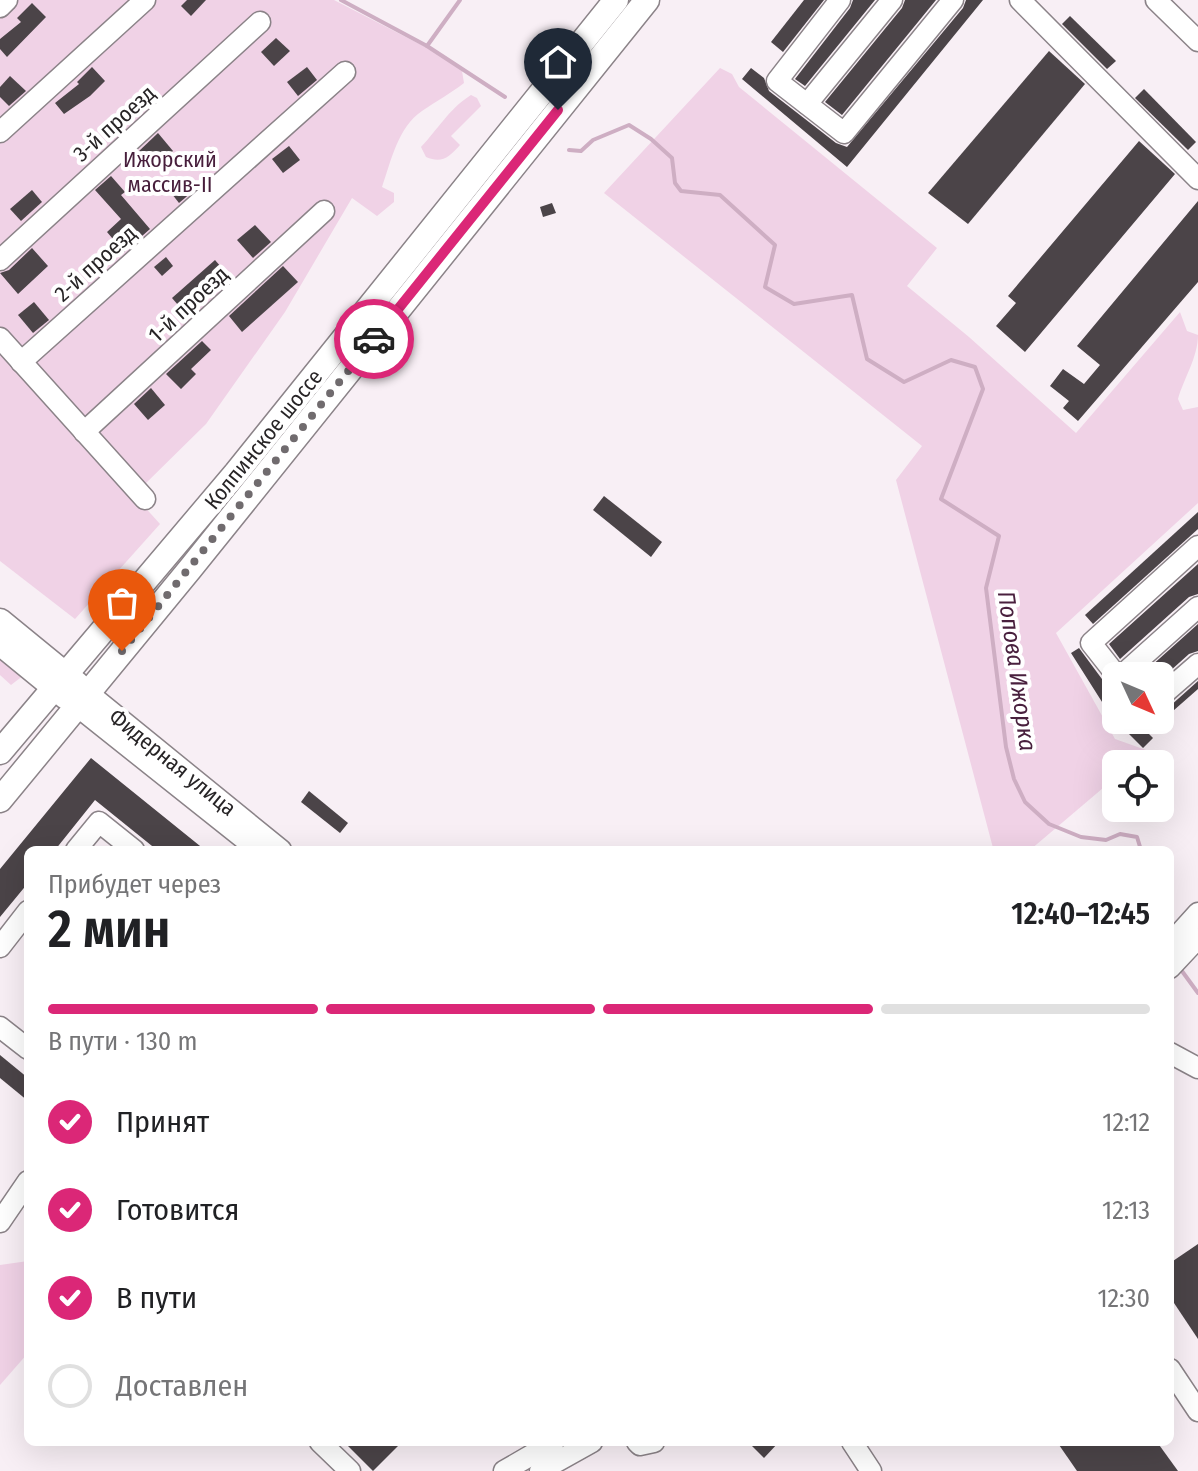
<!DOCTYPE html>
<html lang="ru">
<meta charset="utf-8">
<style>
body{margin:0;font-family:"Fira Sans Condensed",sans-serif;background:#f6f6f6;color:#202124;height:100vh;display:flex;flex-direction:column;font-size:30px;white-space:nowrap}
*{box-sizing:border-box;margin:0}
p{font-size:26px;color:#757577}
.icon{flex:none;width:44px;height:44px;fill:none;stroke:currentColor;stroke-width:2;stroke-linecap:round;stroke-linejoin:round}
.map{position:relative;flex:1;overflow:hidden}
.panel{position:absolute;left:24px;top:846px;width:1150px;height:600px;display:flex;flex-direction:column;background:#fff;border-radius:12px;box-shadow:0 8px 32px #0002}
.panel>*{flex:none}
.needle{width:52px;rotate:134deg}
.fabs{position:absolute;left:1102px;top:662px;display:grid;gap:16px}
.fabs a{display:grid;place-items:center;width:72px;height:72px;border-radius:12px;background:#fff;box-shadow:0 8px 32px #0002;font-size:40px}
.pin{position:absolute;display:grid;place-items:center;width:68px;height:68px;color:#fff;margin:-82px -34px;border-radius:50% 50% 50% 0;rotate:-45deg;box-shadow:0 0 8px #0007}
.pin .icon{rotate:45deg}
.courier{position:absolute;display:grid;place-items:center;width:80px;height:80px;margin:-40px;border:6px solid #db2777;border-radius:50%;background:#fff;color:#222;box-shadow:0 2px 10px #0007}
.head em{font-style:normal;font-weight:600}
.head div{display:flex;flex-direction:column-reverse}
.head{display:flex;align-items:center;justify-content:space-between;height:136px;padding:0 24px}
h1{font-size:52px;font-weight:600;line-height:60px}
.bar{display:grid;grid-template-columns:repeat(4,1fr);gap:12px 8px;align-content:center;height:96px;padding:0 24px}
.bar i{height:10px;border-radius:6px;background:#e0e0e0}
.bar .active{background:#db2777}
.bar p{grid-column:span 4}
ol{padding:0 24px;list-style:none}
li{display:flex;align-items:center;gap:24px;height:88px}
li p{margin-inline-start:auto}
li .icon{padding:8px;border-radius:50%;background:#db2777;color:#fff;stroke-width:4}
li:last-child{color:#757577}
li i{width:44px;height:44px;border:4px solid #e0e0e0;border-radius:50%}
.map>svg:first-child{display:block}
.green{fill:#f0d2e6}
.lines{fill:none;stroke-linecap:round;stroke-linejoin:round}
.stream{stroke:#ceaec3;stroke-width:4}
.building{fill:#4b4448}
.minor-casing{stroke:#8b8388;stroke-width:23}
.major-casing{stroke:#8b8388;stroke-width:27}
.minor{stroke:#fff;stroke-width:20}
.major{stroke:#fff;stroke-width:24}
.done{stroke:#706b6e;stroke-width:8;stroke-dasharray:0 14.4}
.route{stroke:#db2777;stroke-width:10}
.labels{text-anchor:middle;stroke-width:8;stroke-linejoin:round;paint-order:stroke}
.street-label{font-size:22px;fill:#272426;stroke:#fff}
.park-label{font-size:22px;fill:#471e3b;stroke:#fff}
.water-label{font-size:24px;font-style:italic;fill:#49203e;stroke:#fff}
</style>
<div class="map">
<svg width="1198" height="1471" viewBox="0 0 1198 1471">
<rect width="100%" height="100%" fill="#f8eff5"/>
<g class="green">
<path d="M0,0H334L433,51L462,71L464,83C450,94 436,101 422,111C398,127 391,161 382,187L394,193V202L377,216L352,198L285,312L206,424L143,486L0,331Z"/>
<path d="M720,68L732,74L739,87L937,248L907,286L969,337L1076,433L1180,312L1187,331L1198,335C1198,357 1184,378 1178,399L1183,410L1198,407V503L1056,633L1115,739L1146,750L1131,764H1116V777L1030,850L993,848L896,480L922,446L604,193Z"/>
<path d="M471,95L477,98L481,106L451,136L460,145C449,157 442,164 426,157L421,147C439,128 449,109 471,95Z"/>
<polygon points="3,350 160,524 75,619 0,561 0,353"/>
<polygon points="0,656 24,675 11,685 0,675"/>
<polygon points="28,1261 28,1353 0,1385 0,1265"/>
</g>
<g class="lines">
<g class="stream">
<polyline points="341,0 427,46 505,97"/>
<polyline points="427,46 460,0"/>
<polyline points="569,150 581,151 593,140 629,125 651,139 672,158 675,183 681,191 720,195 775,245 765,287 794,304 852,295 867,359 904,382 951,360 975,367 983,389 941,499 999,536 986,588 1006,747 1014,779 1025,802 1049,824 1081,837 1106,840 1120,834 1137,837 1141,850"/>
<polyline points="1179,967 1198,993"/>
</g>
</g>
<g class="building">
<polygon points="187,0 206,0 191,16 181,6"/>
<polygon points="804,0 824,0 783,52 771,42"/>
<polygon points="853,0 875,0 805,86 795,79 850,8"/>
<polygon points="905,0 936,0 842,115 825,102 902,8"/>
<polygon points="966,0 983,0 847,167 742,79 751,68 764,78 769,91 836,143 847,147 963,8"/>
<polygon points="32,3 46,17 7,57 0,49 0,39 21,22 17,18"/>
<polygon points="1070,16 1116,61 1107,69 1062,24"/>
<polygon points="276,38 290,51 274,66 261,52"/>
<polygon points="1049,51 1085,84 968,224 928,193"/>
<polygon points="92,67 105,81 90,96 64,114 55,103 79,84 77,82"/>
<polygon points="307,67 317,80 298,96 287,82"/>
<polygon points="10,76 26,91 9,106 0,97 0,87"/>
<polygon points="1144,89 1196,142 1188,150 1135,98"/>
<polygon points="158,133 173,151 152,169 138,152"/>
<polygon points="1139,141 1175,174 1025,352 996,326 1016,303 1008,296"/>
<polygon points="289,146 300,160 283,173 272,159"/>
<polygon points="111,176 125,192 121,195 150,229 124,252 107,232 121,219 95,190"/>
<polygon points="180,178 192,192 179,203 168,189"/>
<polygon points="32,190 42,202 21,221 10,209"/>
<polygon points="1198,201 1198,282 1078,421 1063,408 1069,401 1050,386 1063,369 1084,384 1100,365 1077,346"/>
<polygon points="552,203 556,213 543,217 540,207"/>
<polygon points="255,225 271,242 253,258 237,240"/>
<polygon points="32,248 48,266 18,294 0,273 9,270"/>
<polygon points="166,257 173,266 162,276 154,267"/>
<polygon points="215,260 227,274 184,312 172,298"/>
<polygon points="283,266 298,282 242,332 229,316"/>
<polygon points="34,302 49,320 33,333 18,315"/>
<polygon points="202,341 211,350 191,369 196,374 181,389 166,374"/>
<polygon points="151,388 165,405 148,420 134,404"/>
<polygon points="604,496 662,542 651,557 593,510"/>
<polygon points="1198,512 1198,529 1093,624 1085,615"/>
<polygon points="1198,564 1198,594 1189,597 1120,659 1109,644"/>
<polygon points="1198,624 1198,651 1189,654 1160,680 1160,676 1140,676"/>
<polygon points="1079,648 1116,698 1116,720 1135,720 1153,738 1143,748 1116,721 1116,724 1071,653"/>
<polygon points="1198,681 1198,689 1165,718 1160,710 1169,707"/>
<polygon points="91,758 205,850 157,850 95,800 55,850 28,850 28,883 0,917 0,869"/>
<polygon points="309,791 348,823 340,833 301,802"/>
<polygon points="0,1055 28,1078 28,1101 0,1078"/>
<polygon points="1198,1244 1198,1339 1170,1297 1170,1263"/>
<polygon points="344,1442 402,1442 373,1471"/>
<polygon points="748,1442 779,1442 764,1458"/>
<polygon points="1057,1442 1157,1442 1178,1471 1077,1471"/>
</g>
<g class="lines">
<defs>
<g id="minor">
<polyline points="840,0 777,81 844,133 953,0"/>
<polyline points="1020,0 1198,179"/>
<polyline points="1156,0 1198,41"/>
<polyline points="0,7 7,0"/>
<polyline points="807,104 892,0"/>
<polyline points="0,132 145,0"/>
<polyline points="0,260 260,22"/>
<polyline points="0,338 145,499"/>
<polyline points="21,362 345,72"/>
<polyline points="84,432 324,211"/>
<polyline points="1117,676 1091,643 1198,546"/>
<polyline points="1121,676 1198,607"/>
<polyline points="88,693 281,850"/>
<polyline points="1160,697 1198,664"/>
<polyline points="77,706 258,850"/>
<polyline points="76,850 99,822 134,850"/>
<polyline points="1170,944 1198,913"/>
<polyline points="0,947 28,911"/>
<polyline points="1170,968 1198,938"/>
<polyline points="0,1027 28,1049"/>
<polyline points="1170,1053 1198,1068"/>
<polyline points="0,1222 28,1181"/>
<polyline points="1170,1369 1198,1411"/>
<polyline points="320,1442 350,1471"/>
<polyline points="637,1442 640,1445 654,1442"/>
<polyline points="852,1442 871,1471"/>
<polyline points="504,1471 554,1442"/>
<polyline points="540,1471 592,1442"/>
</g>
<g id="major">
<polyline points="0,621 77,684"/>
<polyline points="0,643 66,697"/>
<polyline points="0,752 236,473 616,0"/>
<polyline points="0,800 190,569 647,0"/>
</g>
</defs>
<use href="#minor" class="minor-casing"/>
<use href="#major" class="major-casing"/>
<use href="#minor" class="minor"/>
<use href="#major" class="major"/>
</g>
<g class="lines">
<polyline class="done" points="122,651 374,339"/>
<polyline class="route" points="374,339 558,110"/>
</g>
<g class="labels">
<g class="street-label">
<text transform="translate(114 123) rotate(-42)" y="8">3-й проезд</text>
<text transform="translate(95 263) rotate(-42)" y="8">2-й проезд</text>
<text transform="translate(188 304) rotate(-43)" y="8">1-й проезд</text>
<text transform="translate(263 439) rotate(-51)" y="8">Колпинское шоссе</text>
<text transform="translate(173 762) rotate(39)" y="8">Фидерная улица</text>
</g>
<g class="park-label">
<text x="170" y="167">Ижорский<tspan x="170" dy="25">массив-II</tspan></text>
</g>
<g class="water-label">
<text transform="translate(1017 671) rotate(82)" y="8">Попова Ижорка</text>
</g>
</g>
</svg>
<div class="fabs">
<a><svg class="needle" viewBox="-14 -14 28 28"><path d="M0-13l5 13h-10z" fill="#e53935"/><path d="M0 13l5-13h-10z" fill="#757577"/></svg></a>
<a><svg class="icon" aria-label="locate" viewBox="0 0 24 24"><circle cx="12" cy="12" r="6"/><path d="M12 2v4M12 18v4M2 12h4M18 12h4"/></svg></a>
</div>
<div class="pin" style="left:122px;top:651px;background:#ea580c"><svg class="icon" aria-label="bag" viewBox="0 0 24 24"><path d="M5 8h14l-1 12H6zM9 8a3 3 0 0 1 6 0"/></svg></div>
<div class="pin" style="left:558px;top:110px;background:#1f2937"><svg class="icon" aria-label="home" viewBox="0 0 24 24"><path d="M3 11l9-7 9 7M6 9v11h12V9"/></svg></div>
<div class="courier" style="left:374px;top:339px"><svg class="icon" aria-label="car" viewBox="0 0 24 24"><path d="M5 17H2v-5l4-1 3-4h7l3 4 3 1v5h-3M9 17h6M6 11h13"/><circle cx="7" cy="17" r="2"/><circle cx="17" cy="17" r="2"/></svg></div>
<section class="panel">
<div class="head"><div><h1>2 мин</h1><p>Прибудет через</p></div><em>12:40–12:45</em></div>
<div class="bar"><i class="active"></i><i class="active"></i><i class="active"></i><i></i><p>В пути · 130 m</p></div>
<ol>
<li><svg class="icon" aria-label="check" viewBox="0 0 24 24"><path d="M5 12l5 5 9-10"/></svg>Принят<p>12:12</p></li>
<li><svg class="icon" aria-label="check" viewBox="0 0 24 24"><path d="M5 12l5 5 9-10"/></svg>Готовится<p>12:13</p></li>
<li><svg class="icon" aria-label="check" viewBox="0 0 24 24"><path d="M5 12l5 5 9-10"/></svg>В пути<p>12:30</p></li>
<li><i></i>Доставлен</li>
</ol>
</section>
</div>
